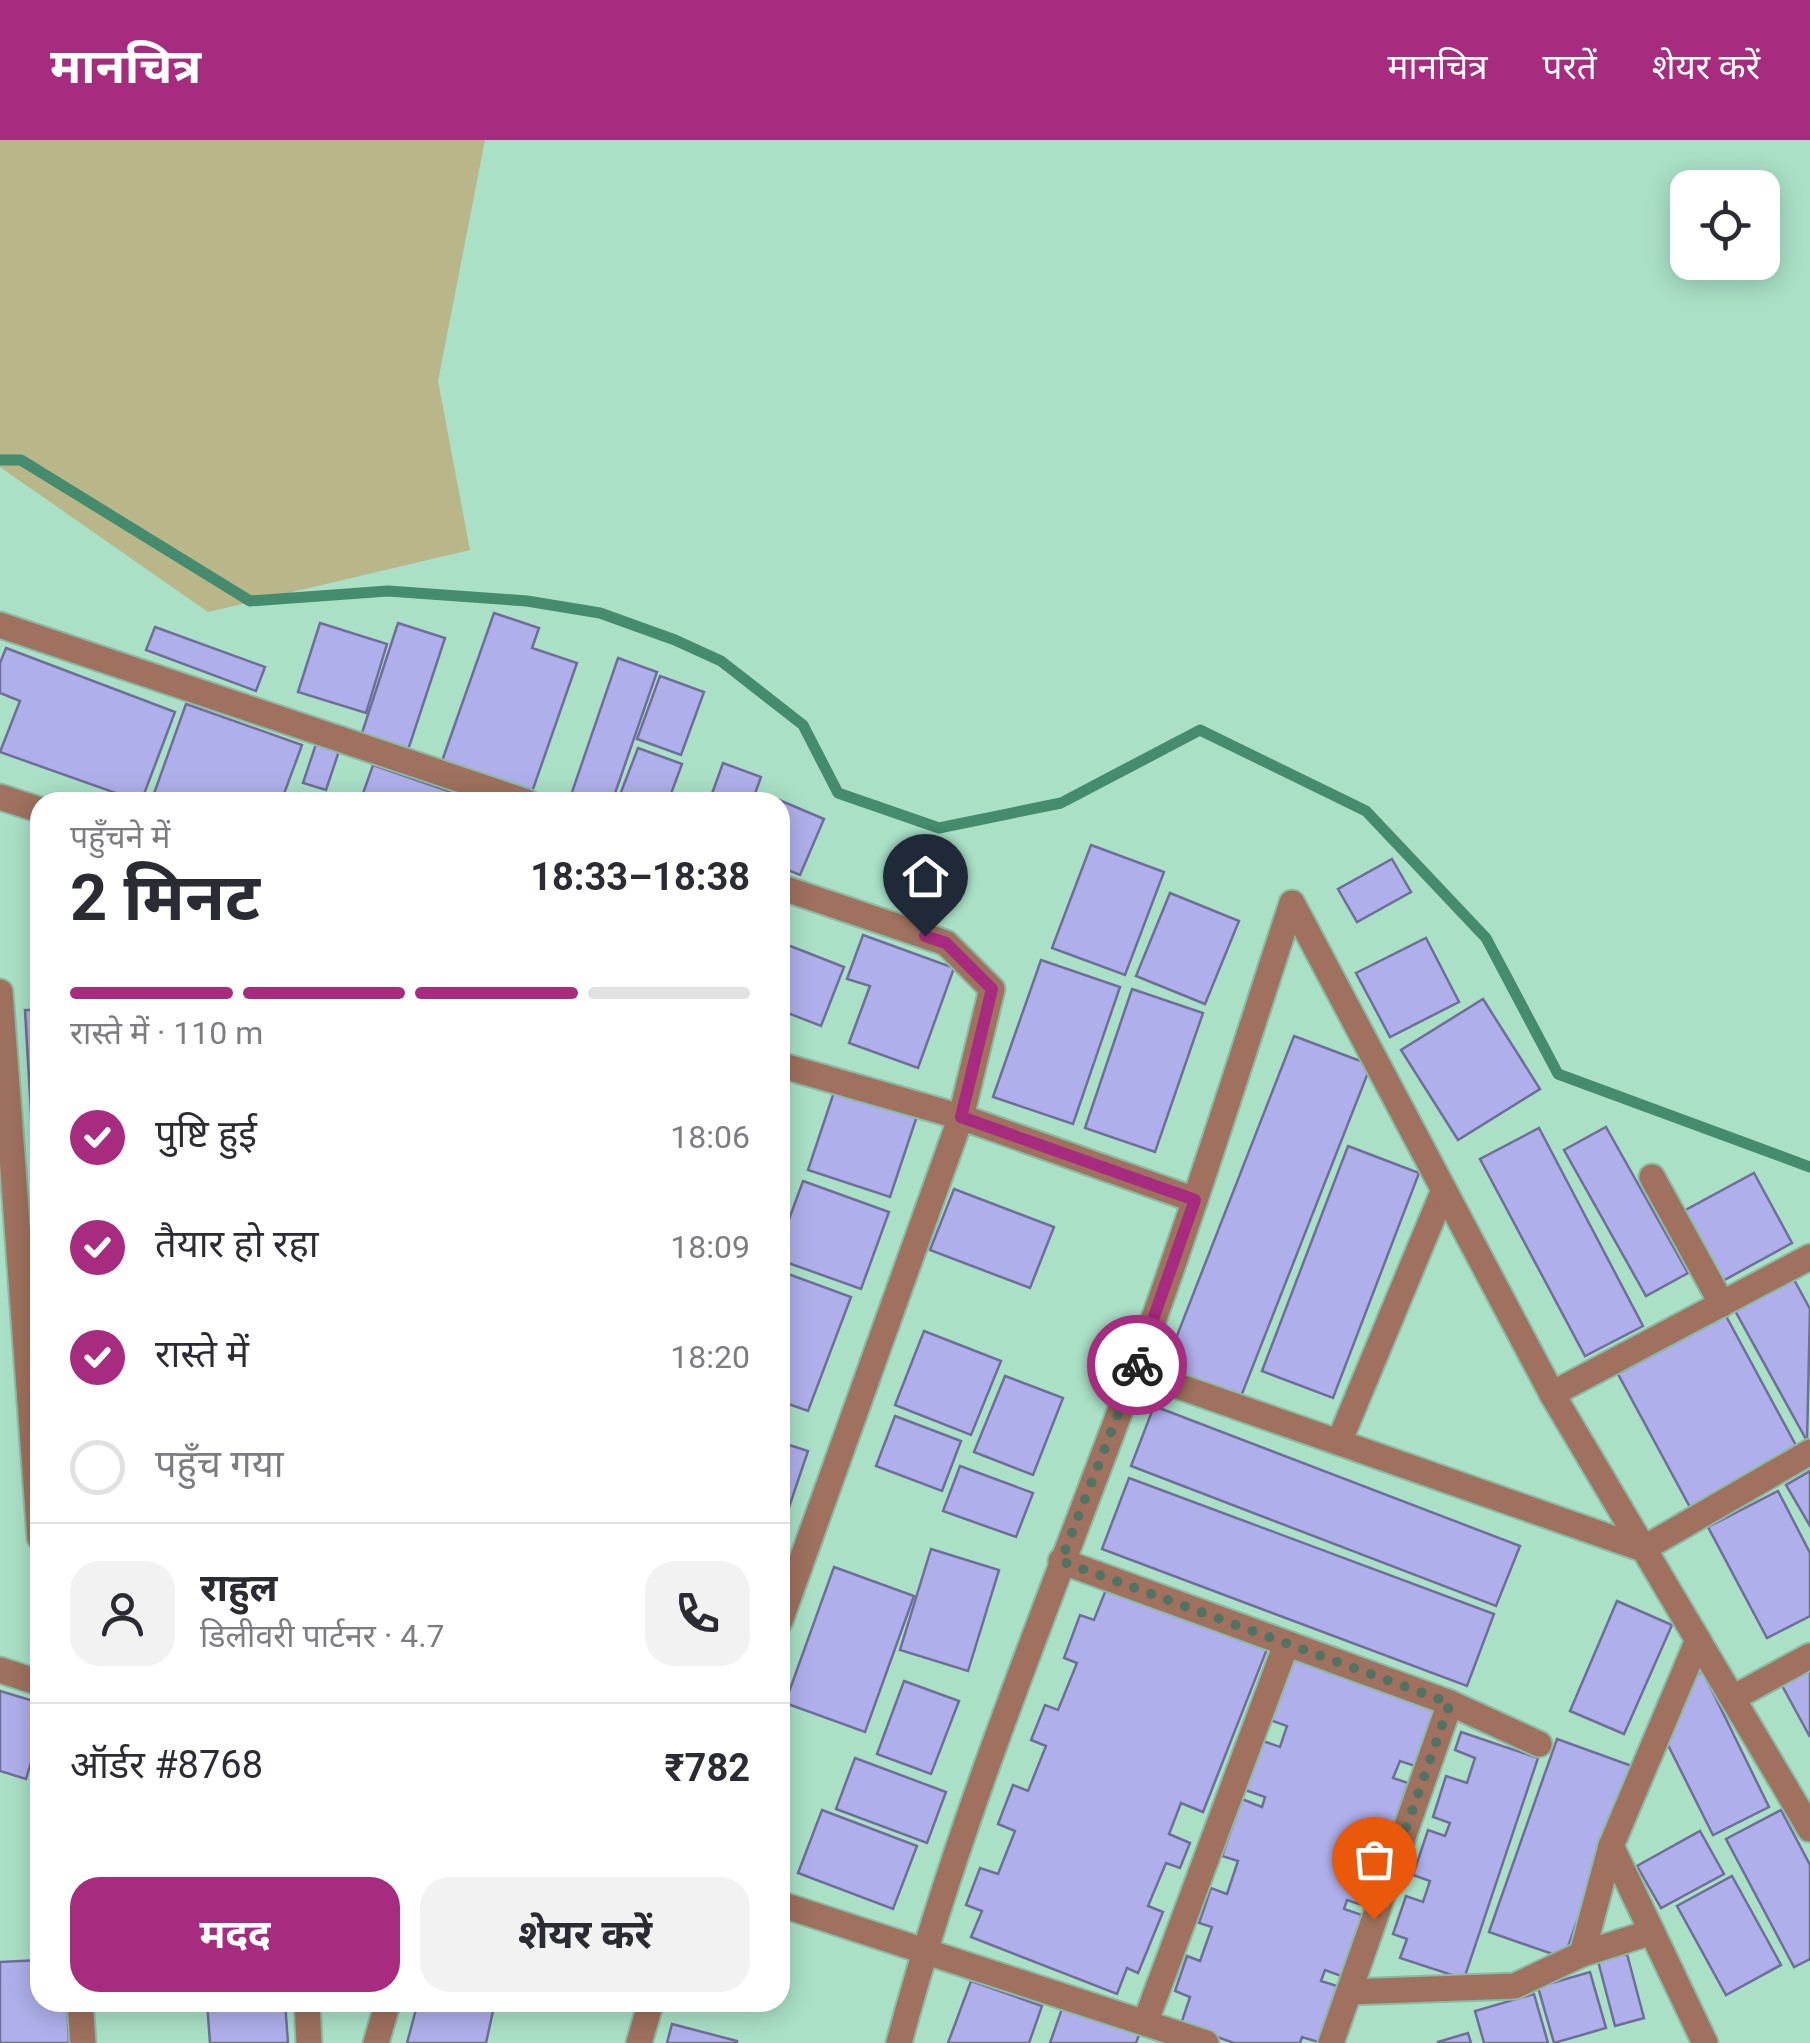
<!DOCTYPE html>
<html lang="hi">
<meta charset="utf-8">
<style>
body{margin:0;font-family:Roboto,"Noto Sans Devanagari",sans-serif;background:#f2f2f3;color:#2b2b33;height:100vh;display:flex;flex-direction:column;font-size:38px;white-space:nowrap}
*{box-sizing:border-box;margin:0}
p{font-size:32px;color:#7c7c81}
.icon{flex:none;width:55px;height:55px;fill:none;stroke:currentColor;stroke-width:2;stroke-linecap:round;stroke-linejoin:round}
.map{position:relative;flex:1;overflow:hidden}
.drawer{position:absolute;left:30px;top:652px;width:760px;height:1220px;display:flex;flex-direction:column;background:#fff;border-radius:30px;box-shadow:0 5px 25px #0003}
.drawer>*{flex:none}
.tools{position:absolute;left:1670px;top:30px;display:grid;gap:20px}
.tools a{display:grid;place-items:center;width:110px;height:110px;border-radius:20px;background:#fff;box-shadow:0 5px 25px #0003;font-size:50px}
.pin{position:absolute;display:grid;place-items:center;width:85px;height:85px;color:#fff;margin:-102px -42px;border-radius:50% 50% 50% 0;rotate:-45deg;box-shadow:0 0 10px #0007}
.pin .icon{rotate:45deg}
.courier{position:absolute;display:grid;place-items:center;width:100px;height:100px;margin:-50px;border:8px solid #a72b7e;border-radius:50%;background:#fff;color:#222;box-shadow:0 2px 12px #0007}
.headline em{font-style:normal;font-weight:700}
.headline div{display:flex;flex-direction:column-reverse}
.headline{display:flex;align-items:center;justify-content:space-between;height:170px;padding:0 40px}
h1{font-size:65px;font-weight:700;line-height:75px}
.bar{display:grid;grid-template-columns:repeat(4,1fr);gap:15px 10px;align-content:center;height:120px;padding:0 40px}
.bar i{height:12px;border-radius:8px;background:#e1e1e2}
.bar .active{background:#a72b7e}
.bar p{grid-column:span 4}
.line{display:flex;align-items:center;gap:25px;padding:0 40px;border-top:2px solid #e1e1e2}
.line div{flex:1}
.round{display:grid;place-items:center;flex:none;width:105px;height:105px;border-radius:30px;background:#f2f2f3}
ol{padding:0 40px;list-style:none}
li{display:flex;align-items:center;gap:30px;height:110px}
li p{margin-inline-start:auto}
li .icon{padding:10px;border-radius:50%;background:#a72b7e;color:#fff;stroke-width:4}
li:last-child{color:#7c7c81}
li i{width:55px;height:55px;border:5px solid #e1e1e2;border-radius:50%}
.cta{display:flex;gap:20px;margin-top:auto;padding:20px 40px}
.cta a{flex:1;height:115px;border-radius:30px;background:#a72b7e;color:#fff;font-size:40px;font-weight:700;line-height:115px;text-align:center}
.cta a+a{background:#f2f2f3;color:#2b2b33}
header{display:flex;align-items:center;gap:60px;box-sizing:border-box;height:140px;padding:0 50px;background:#a72b7e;color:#fff}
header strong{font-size:48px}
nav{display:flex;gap:55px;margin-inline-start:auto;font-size:35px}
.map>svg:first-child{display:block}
.green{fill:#b9b68a}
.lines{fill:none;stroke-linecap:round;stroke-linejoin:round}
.stream{stroke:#458b6d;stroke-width:11}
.building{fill:#afafeb;stroke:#6f6e99;stroke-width:2.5}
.minor-casing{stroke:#8cbba5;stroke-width:29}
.minor{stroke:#9f715e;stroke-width:25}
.done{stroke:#527364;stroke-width:10;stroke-dasharray:0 18}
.route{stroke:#a72b7e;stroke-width:12}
</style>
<header>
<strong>मानचित्र</strong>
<nav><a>मानचित्र</a><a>परतें</a><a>शेयर करें</a></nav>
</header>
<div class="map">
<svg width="1810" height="1903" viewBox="0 0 1810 1903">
<rect width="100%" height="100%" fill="#a9e0c6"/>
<polygon class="green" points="0,0 485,0 438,241 470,410 208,472 0,327"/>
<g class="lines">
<polyline class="stream" points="0,320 21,320 250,461 388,451 527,461 600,473 675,500 721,521 803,585 838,653 939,688 1061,663 1200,590 1366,671 1486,798 1558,934 1810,1027"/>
</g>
<g class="building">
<polygon points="494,473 539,488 532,508 577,523 532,652 442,621"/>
<polygon points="320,483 387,504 366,573 298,552"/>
<polygon points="398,483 445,498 408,610 361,596"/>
<polygon points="155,487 265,527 256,551 146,510"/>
<polygon points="6,508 175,572 141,662 0,612 20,561 0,553 0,523"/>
<polygon points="618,518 657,532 612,662 572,662 569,661"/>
<polygon points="660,536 704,552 681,615 637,599"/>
<polygon points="186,564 302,605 281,662 151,662"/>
<polygon points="317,601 340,608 326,650 303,643"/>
<polygon points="638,608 682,624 668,662 618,660"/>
<polygon points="723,623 761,637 752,662 709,662"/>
<polygon points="373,625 451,652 447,662 360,662"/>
<polygon points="765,654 824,679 800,735 780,727 780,662 761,662"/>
<polygon points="1091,705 1164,732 1125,835 1052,808"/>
<polygon points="1392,719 1411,752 1357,782 1338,749"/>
<polygon points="1170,753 1239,781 1205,864 1136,836"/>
<polygon points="863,795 954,828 918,928 849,903 870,846 847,839"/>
<polygon points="1426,798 1459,862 1390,897 1356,833"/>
<polygon points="780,802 844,827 821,886 780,870"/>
<polygon points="1041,820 1120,847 1073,984 993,957"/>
<polygon points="1132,849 1203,873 1155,1012 1085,988"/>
<polygon points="1483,859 1540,949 1458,1000 1401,910"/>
<polygon points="25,870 40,870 40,989 32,989"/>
<polygon points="1294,896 1371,925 1240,1259 1164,1229"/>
<polygon points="836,946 918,973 890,1057 808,1030"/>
<polygon points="1606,987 1688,1133 1646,1156 1564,1010"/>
<polygon points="1539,988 1643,1186 1585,1216 1480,1019"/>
<polygon points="1348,1006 1419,1033 1333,1258 1262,1231"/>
<polygon points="1754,1033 1792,1103 1719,1143 1680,1073"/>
<polygon points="803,1041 889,1072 861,1149 780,1120 780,1104"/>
<polygon points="954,1049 1054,1087 1030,1148 930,1110"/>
<polygon points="780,1131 851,1157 808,1271 780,1261"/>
<polygon points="1792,1136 1810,1169 1807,1301 1733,1167"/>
<polygon points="1726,1176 1799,1311 1691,1369 1618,1234"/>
<polygon points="924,1191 1001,1221 971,1295 895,1265"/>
<polygon points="1005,1236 1063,1258 1033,1335 974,1312"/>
<polygon points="1154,1266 1520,1406 1496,1466 1131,1326"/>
<polygon points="895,1276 961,1301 942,1351 876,1326"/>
<polygon points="780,1302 808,1311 780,1394"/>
<polygon points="960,1326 1033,1353 1016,1397 943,1371"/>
<polygon points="1810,1331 1810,1386 1786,1345"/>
<polygon points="1129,1338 1494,1474 1467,1546 1102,1409"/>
<polygon points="1778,1351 1810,1413 1810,1476 1767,1498 1708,1387"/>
<polygon points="931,1409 999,1430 968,1531 900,1510"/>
<polygon points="834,1427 914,1456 865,1592 785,1563"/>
<polygon points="1107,1447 1267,1509 1203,1672 1181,1663 1169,1694 1190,1703 1180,1728 1166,1723 1148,1766 1163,1772 1138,1833 1127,1828 1117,1854 971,1797 982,1771 966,1765 980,1728 998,1734 1015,1691 998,1684 1013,1645 1028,1651 1046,1606 1031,1600 1045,1565 1058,1570 1077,1523 1064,1518 1080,1475 1094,1480"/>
<polygon points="1617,1461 1672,1485 1624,1594 1570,1571"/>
<polygon points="1293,1515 1436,1565 1415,1626 1400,1621 1393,1638 1408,1643 1390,1696 1371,1690 1366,1703 1385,1710 1365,1766 1347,1760 1344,1769 1362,1775 1341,1836 1325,1830 1321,1841 1337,1846 1318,1902 1302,1897 1300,1903 1234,1903 1181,1884 1190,1857 1175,1851 1187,1816 1200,1821 1212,1787 1199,1783 1211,1748 1227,1754 1238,1721 1222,1716 1242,1659 1262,1667 1265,1657 1245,1650 1263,1601 1280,1607 1287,1586 1270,1580"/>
<polygon points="1810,1523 1810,1597 1779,1540"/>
<polygon points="1702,1530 1769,1667 1713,1695 1663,1595 1683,1551"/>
<polygon points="904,1541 959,1561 931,1634 877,1614"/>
<polygon points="0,1551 40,1563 40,1592 26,1639 0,1631"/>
<polygon points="1461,1592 1538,1618 1464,1839 1400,1818 1407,1799 1393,1794 1406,1756 1423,1762 1430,1741 1413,1735 1428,1690 1445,1696 1450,1683 1433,1677 1446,1636 1467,1643 1475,1618 1455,1610"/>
<polygon points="1557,1599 1632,1626 1564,1818 1489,1792"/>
<polygon points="855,1618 946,1652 927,1703 836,1669"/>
<polygon points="822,1670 917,1706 893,1769 798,1733"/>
<polygon points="1781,1670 1810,1725 1810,1819 1794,1827 1726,1699"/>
<polygon points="1700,1691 1724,1734 1661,1768 1637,1726"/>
<polygon points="1732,1736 1781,1825 1726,1855 1677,1766"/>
<polygon points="1627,1814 1644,1878 1615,1886 1598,1821"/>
<polygon points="40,1820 40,1862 67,1862 69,1903 0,1903 0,1822"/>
<polygon points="1590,1832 1606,1888 1554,1903 1538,1847"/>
<polygon points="971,1841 1042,1866 1029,1903 948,1903"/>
<polygon points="1534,1854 1548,1903 1484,1903 1475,1871"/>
<polygon points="1065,1860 1142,1887 1136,1903 1050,1903"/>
<polygon points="207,1862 285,1862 288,1903 210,1903"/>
<polygon points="418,1862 495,1862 486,1903 407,1903"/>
<polygon points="672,1884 737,1901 737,1903 667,1903"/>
<polygon points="1468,1893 1471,1903 1438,1903 1438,1902"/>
</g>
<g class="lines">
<defs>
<g id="minor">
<polyline points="0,485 527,662"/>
<polyline points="0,657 40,670"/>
<polyline points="780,747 946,803 992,849 961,977 780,1481"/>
<polyline points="0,852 40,1398"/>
<polyline points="780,925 961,977 1195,1060"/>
<polyline points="1652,1037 1722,1164"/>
<polyline points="1135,1231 1643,1409 1810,1312"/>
<polyline points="1552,1254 1810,1117"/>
<polyline points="1339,1302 1444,1050"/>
<polyline points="1061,1421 1450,1563 1331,1903"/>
<polyline points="0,1530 40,1543"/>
<polyline points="1733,1558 1810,1516"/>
<polyline points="1450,1563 1539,1604"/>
<polyline points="1611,1706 1705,1903"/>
<polyline points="780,1764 1206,1903"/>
<polyline points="1582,1814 1611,1706 1698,1500"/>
<polyline points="1349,1852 1515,1846 1582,1814 1652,1792"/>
<polyline points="80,1862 83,1903"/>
<polyline points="307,1862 309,1903"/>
<polyline points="1145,1883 1286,1505"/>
<polyline points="376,1903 388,1862"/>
<polyline points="639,1903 651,1862"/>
<path d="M899,1903C960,1674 1053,1453 1135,1231C1192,1076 1241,919 1292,763L1552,1254L1810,1689"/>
</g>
</defs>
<use href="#minor" class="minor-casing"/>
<use href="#minor" class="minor"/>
</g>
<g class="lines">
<polyline class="done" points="1137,1225 1061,1421 1450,1563 1374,1779"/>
<polyline class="route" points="925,796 946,803 992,849 961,977 1195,1060 1137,1225"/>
</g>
</svg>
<div class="tools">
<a><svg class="icon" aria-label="locate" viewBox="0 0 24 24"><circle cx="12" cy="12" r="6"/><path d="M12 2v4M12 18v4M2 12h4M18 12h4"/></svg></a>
</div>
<div class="pin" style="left:1374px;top:1779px;background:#ea580c"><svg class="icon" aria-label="bag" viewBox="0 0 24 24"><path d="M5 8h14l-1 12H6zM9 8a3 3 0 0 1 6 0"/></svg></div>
<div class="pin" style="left:925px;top:796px;background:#1f2937"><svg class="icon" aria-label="home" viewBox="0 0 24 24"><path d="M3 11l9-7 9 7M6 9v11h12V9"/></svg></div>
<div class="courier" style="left:1137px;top:1225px"><svg class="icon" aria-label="bike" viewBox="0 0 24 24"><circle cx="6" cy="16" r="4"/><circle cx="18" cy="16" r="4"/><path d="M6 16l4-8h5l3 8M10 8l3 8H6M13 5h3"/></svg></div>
<section class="drawer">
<div class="headline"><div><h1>2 मिनट</h1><p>पहुँचने में</p></div><em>18:33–18:38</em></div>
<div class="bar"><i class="active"></i><i class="active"></i><i class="active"></i><i></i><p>रास्ते में · 110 m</p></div>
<ol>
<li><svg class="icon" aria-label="check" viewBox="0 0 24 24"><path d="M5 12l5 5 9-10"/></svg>पुष्टि हुई<p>18:06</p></li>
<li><svg class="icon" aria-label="check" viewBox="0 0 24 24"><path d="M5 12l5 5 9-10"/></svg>तैयार हो रहा<p>18:09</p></li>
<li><svg class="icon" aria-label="check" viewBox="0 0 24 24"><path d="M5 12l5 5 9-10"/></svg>रास्ते में<p>18:20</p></li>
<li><i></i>पहुँच गया</li>
</ol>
<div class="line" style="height:180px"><a class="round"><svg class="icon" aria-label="person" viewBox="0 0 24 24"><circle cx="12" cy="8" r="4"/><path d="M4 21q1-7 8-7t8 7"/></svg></a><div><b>राहुल</b><p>डिलीवरी पार्टनर · 4.7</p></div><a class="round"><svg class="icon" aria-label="phone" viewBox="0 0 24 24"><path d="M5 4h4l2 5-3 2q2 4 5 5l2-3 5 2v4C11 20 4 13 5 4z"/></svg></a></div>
<div class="line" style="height:130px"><div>ऑर्डर #8768</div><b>₹782</b></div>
<div class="cta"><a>मदद</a><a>शेयर करें</a></div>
</section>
</div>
